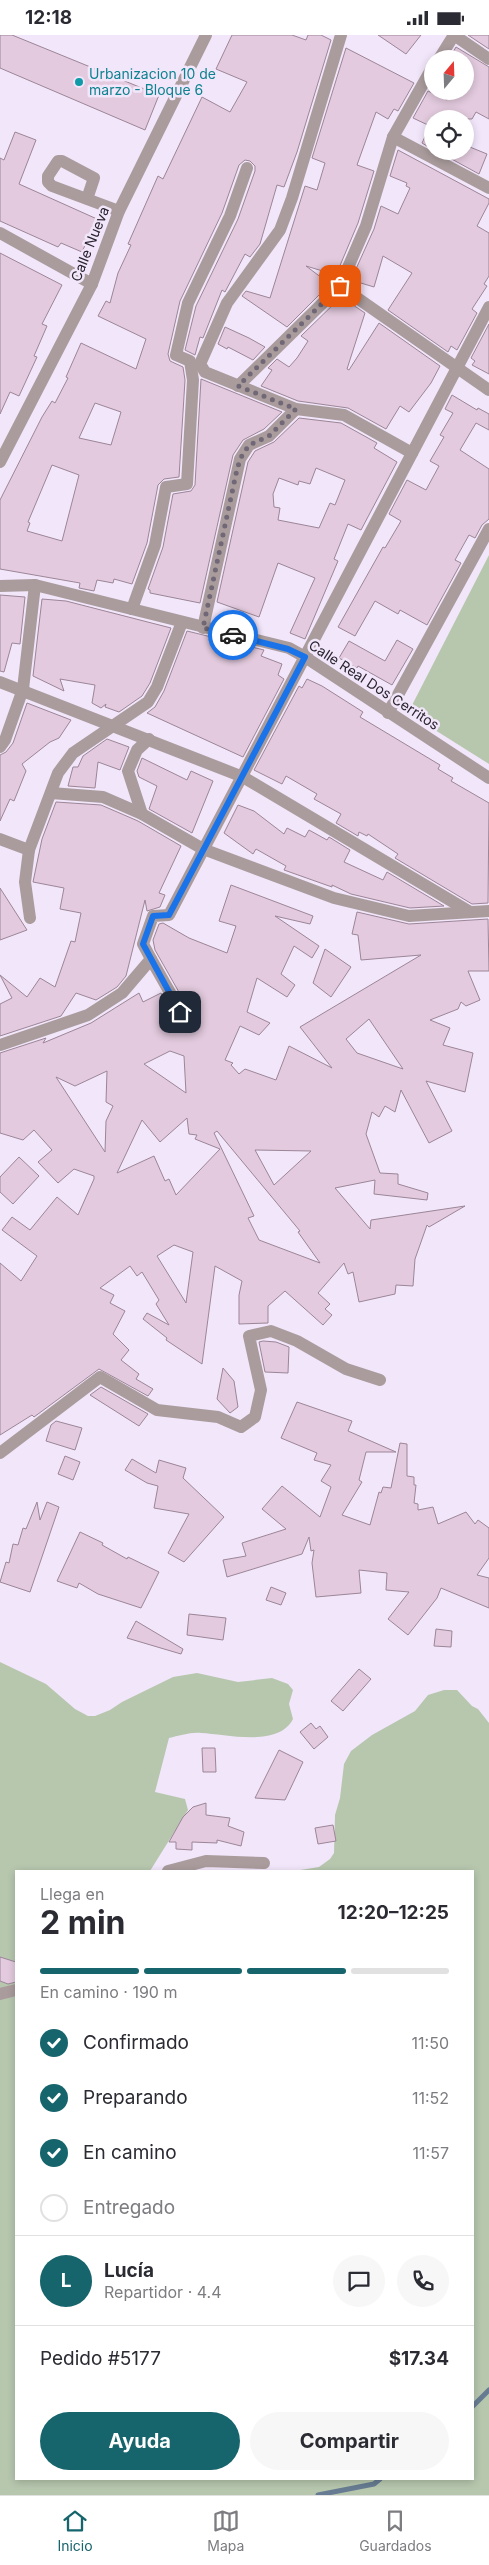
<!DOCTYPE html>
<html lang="es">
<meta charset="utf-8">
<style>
body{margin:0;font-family:Inter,sans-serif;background:#f7f7f7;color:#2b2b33;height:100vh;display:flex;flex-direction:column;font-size:19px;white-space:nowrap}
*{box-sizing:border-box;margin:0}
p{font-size:16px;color:#7c7c81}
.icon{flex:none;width:28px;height:28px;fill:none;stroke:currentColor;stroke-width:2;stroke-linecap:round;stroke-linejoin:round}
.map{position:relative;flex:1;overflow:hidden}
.sheet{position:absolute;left:15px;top:1835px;width:459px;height:610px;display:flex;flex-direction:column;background:#fff;border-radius:0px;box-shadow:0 2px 8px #0003}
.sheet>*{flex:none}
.needle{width:32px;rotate:19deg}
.fabs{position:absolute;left:424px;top:15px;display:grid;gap:10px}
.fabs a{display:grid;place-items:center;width:50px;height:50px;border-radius:50%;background:#fff;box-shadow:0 2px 8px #0003;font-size:25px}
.pin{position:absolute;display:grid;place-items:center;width:42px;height:42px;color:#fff;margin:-21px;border-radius:10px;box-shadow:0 2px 8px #0006}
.courier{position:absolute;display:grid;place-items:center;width:50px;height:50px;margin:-25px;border:4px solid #1a73e8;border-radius:50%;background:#fff;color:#222;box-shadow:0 1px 6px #0007}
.headline em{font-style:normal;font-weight:700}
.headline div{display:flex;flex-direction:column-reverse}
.headline{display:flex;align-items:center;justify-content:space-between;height:85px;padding:0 25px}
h1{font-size:32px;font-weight:700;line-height:38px}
.bar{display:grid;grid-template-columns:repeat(4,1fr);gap:8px 5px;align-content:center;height:60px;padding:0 25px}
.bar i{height:6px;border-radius:4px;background:#e1e1e2}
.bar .current{background:#16646c}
.bar p{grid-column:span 4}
.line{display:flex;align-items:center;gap:12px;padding:0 25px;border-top:1px solid #e1e1e2}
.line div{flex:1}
.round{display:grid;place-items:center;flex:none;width:52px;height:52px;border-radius:26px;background:#f7f7f7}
ol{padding:0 25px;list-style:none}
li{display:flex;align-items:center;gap:15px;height:55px}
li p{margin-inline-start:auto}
li .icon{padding:5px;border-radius:50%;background:#16646c;color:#fff;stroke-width:4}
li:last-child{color:#7c7c81}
li i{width:28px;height:28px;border:2px solid #e1e1e2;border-radius:50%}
.cta{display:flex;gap:10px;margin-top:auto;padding:10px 25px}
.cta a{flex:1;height:58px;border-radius:30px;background:#16646c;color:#fff;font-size:20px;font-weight:700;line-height:58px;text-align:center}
.cta a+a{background:#f7f7f7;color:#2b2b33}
.status{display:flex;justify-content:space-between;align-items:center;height:35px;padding:0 25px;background:#fff;direction:ltr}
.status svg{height:14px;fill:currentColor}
.tabs{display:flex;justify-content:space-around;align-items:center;height:70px;border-top:1px solid #e1e1e2;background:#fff;font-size:14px;color:#7c7c81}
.tabs a{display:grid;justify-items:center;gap:2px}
.tabs .current{color:#16646c}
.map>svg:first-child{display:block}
.green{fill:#b7c7ae}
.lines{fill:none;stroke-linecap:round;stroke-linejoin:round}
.stream{stroke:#677c92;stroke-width:5}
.building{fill:#e3cade;stroke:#9c8597;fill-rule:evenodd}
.minor{stroke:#aa9c9d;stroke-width:12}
.done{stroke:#706876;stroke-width:5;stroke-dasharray:0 9}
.route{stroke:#1a73e8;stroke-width:6}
.culture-dot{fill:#0f9aa8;stroke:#f2e6fb;stroke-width:2}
.labels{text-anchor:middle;stroke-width:5;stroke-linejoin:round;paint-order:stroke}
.culture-label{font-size:14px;fill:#0d838f;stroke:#f2e6fb;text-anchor:start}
.street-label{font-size:14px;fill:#2a242e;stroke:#f2e6fb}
</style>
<div class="status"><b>12:18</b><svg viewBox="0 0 49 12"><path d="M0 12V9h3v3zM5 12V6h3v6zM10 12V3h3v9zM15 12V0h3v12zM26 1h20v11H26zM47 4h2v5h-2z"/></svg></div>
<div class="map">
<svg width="489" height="2460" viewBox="0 0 489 2460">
<rect width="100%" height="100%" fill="#f2e6fb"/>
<g class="green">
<polygon points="489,520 489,729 408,678"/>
<path d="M0,1627L46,1649L75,1674L88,1681H95L110,1675L122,1667L173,1642L197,1638L238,1647L272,1643L288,1649L293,1655L289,1669L293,1684C278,1713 226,1699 201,1698C190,1697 179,1701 169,1703L155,1757L185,1764L188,1775L150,1836H16V2444H472V1836H294L319,1832L330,1824L334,1818L335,1780L340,1763L344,1729L351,1716L372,1700L415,1676L428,1660L444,1655H457L472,1671L478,1674L489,1688V2460H0Z"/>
</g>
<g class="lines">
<g class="stream">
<polyline points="472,2372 489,2355"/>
<polyline points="318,2460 374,2449 380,2444"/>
</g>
</g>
<g class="building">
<polygon points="0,0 12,0 159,60 145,95 0,33"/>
<path d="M232,0H292L306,5L308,0H321L331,5L297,117L284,152L277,150L260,209L250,222L245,219L225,257L222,255L203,303L200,302L195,320L185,315L196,271L238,184L255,136V131L250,126L245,125L239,130L222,178L180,266L168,319L170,326L183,332L185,345L179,442L164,444L158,450L147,508L132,549L114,544L113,548L97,545L94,556L79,553L80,548L0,534V465L42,382L52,366L55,368L68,343L66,342L81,308L136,334L146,304L98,281L106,266L110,268L118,238L131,210L128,209L158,141L163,144L202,62L230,77L247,47L216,34ZM95,368L121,377L111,410L79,403ZM52,430L79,440L62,506L27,496L30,488L28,487Z"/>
<polygon points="378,0 421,0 406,19"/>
<polygon points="468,0 489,0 489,14"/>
<polygon points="456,12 489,32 489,84 476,77 472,84 432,84 432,114 422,108 430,91 413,83 428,56 447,65 452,56 465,56 465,24 449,24"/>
<polygon points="346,13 414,48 398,76 394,74 388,84 376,77 357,130 374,136 358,188 336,240 306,231 330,249 287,292 242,261 246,256 270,263 305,151 317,155 325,128 312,123"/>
<polygon points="15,97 36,105 19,149 97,184 82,217 61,208 58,212 0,186 0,123 4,125"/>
<polygon points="465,110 487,119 479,139 437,116 465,116"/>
<polygon points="398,115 489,164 489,168 477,191 489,198 489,241 484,249 487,251 472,274 477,278 457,315 451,311 448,317 388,275 412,238 383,221 374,252 351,245 374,194 381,171 398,179 410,153 406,151 407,148 390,141"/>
<polygon points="0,218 62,250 42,289 47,291 34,321 37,322 19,361 10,357 0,379"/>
<polygon points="341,262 365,278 347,334 349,335 379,288 440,331 431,348 409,377 400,371 386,394 348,373 298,366 261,351 272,335 268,333 277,324 289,332 297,323 308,306 301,301"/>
<polygon points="489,289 489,339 472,330 475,326 471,323"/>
<polygon points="225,292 249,303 265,312 253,325 228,312 227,314 218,309"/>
<polygon points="201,344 282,377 264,394 243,405 233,420 200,568 150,558 150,555 148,554 163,512 173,459 191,456 195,450"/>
<polygon points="452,360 477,375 478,373 489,379 489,395 476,388 460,415 489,434 489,484 482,490 475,503 469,500 455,525 461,528 427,590 400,575 398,579 375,566 355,601 338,592 383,512 385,513 401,486 389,479 407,445 426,455 439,431 430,426 444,402 440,400 453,378 445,374"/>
<path d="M299,383L341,388L377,408L374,413L397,427L361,495L348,489L334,524L338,526L305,604L290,598L315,543L278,528L259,582L217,567L248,427L255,416L274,407ZM316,433L345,445L335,470L330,468L319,493L278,485L280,473L274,472L273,459L279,443L298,450L299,446L310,449Z"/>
<polygon points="0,560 25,562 20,609 12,608 4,637 0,636"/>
<polygon points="42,564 66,566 171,593 150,648 142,661 119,677 105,672 106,669 101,673 92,668 95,650 60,644 64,656 33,641"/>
<polygon points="187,596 264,615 261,621 282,629 278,640 284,644 243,722 147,678 155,672 164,656"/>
<polygon points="397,605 413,614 392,650 358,631 357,633 339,623 349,606 385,626"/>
<polygon points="307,644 322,651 363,677 360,682 440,730 438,734 453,743 451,746 489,768 488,868 472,869 395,823 398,819 368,799 367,801 359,797 358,801 336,788 341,779 314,764 317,759 286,741 282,749 254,735 299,651 302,653"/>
<polygon points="27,668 71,685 59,703 50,707 22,729 26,736 14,766 10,764 0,786 0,720 6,717 13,708"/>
<polygon points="107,704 129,712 120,735 98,727 95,753 68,751 73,732 78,732 83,721"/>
<polygon points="142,723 187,745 191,736 213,746 192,798 149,774 157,751 139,742 137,736"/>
<polygon points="56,767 101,770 138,786 181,811 159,858 165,860 160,872 147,876 145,865 126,941 117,952 96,965 76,958 61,981 0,1001 0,969 12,963 0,940 27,962 40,943 55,952 71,906 75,907 81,878 60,874 64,853 33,847 42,804"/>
<polygon points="238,770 254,776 284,799 287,793 305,802 309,795 327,805 329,802 350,815 344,827 383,845 387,837 444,871 410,873 351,859 332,850 332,852 284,835 286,831 256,814 253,819 224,798"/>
<path d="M231,850L313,881L310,889L275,881L319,911L312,923L294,911L281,939L295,950L287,962L257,943L247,977L270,988L259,1000L240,991L225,1025L233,1028L231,1030L239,1039L245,1034L276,1045L289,1011L332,1033L300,992L421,920L361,925L358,900L352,899L357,877L409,889L488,884L489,936H468L480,965L466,971L461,967L458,974L430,985L450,993L443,1010L473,1018L465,1057L426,1046L452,1096L429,1108L401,1055L395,1077L385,1071L379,1082L372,1077L366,1099L380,1138L398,1139V1149L428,1158L427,1165L374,1159L375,1145L335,1153L370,1194L371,1185L465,1171L429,1192L427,1190L415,1224L413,1251L396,1250L395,1259L359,1267L353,1237L348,1239L344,1228L318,1258L330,1269L325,1274L332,1280L323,1290L285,1256L268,1271V1288L239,1289V1260L242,1246L215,1231L202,1329L166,1305L167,1303L143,1284L147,1278L169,1290L156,1269L159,1265L142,1237L137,1241L130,1231L100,1253L114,1260L110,1268L125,1276L113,1299L129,1315L121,1325L139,1339L136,1344L153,1354L148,1361L99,1334L34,1382L32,1380L0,1400V1228L21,1246L37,1221L2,1195L12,1182L30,1195L57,1162L78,1180L94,1144V1141L74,1134L58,1148L38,1127L52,1115L34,1095L23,1105L0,1098V1018L46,1003L43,1008L91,988L139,958L143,967L161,958L174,981L180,985L185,984L189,978L188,973L155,915L153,905L159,889L163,888L189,903L227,918L236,891L219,886ZM369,984L403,1034L357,1018L346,1004ZM170,1016L184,1021L186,1058L144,1029ZM107,1036L106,1067L113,1071L106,1086L105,1117L56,1042L75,1051ZM187,1083L189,1099L197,1100L195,1104L220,1114L176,1160L169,1144L165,1146L154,1121L117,1138L142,1085L160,1107ZM217,1096L300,1196L298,1197L320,1228L259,1205L248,1183L254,1181L214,1098ZM255,1115L311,1116L274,1150ZM174,1210L193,1217L186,1268L157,1221Z"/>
<polygon points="0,853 27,895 0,905"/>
<polygon points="325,914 351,932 331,962 313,948"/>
<polygon points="19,1122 39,1141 13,1169 0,1157 0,1142"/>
<polygon points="263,1306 276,1307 289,1312 288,1338 265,1337 259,1307"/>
<polygon points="223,1333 234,1346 238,1372 230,1378 217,1364"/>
<polygon points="101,1352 148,1379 139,1391 90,1360"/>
<polygon points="297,1367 352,1386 348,1396 396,1417 366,1417 359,1445 362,1447 342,1480 370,1490 379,1457 381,1458 383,1452 391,1453 400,1408 407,1409 407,1441 414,1442 414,1450 416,1450 414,1468 418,1469 418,1475 433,1472 438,1489 466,1477 475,1489 478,1485 489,1493 489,1523 477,1540 489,1543 489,1573 441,1553 437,1563 408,1600 388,1584 409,1557 386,1555 387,1538 359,1535 361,1558 316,1562 312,1528 314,1515 311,1516 309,1502 302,1519 227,1542 223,1525 246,1521 242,1508 286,1494 262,1474 282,1451 320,1482 331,1452 321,1446 331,1430 314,1425 317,1418 281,1403"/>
<polygon points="56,1386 82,1393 75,1415 46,1406 51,1390"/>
<polygon points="65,1421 80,1427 73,1445 58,1439"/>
<polygon points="132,1424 156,1438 159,1425 186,1433 183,1443 224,1482 184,1527 168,1518 189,1479 154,1473 158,1451 147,1448 125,1435"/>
<polygon points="37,1467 40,1485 47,1467 59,1472 30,1557 0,1547 6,1527 9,1528 13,1509 18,1510 23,1493 26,1494"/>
<polygon points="80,1497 103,1508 102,1510 127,1524 128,1522 159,1537 141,1573 98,1559 79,1548 77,1553 57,1546"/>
<polygon points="271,1552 286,1558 281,1570 266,1565"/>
<polygon points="189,1579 226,1583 223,1605 187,1600"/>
<polygon points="136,1586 183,1614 181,1619 127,1603"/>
<polygon points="436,1594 452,1596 451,1612 434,1611"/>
<polygon points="359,1634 371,1644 343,1676 331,1666"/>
<polygon points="311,1688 316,1694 320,1691 328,1702 314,1714 300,1697"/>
<polygon points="202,1713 215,1713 216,1737 203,1737"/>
<polygon points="279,1715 303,1727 285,1765 255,1763"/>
<polygon points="206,1768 206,1780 230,1783 228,1791 244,1797 241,1811 217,1805 217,1808 192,1807 192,1815 176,1814 176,1807 169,1807 183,1782 193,1772"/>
<polygon points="333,1790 336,1806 318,1809 315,1793"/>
<polygon points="0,1922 16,1927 16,1947 8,1949 0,1946"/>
</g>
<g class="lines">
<g class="minor">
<polyline points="341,0 292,163 280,195 227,268 200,329 205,337 296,374 344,380 412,418"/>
<polyline points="454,0 489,24"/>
<polyline points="439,24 454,0"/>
<polyline points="393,102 489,153"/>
<polyline points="87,164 94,143 62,126 58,126 48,141 48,147 52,151 119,176"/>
<polyline points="0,198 92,249"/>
<polyline points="340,251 489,355"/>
<polyline points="238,351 340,251 366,191 393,102 432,33"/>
<polyline points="0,427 92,249 119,176 206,0"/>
<polyline points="0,551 35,550 289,613 305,622 489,743"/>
<polyline points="132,574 155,510 166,452 187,449 193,345 190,326 176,320 188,268 230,181 247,133"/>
<polyline points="203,593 240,424 249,410 269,401 296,374"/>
<polyline points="0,647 243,742 470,877"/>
<polyline points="388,678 489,494"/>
<polyline points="0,712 5,705 23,654 35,550"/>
<polyline points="51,758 103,762 142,779 203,814 334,863 409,881 489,876"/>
<polyline points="142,779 128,736 137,715 149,704"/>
<polyline points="0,804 29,815"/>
<polyline points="30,883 25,847 29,815 58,738 73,718 148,667 157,652 182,587"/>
<polyline points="151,924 181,977"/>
<polyline points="0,1010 88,980 122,958 151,924 143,909 153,881 169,880 489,272"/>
<polyline points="0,1418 100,1342 157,1375 218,1382 241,1392 255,1382 261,1355 249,1301 271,1296 297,1306 346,1334 380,1345"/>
<polyline points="168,1836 206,1826 264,1828"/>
<polyline points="0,1959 16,1955"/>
</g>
</g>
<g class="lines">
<polyline class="done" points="233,600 203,593 236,439 240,424 249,410 269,401 296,374 238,351 340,251"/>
<polyline class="route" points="180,977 143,909 153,881 169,880 305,622 288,614 233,600"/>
</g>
<circle class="culture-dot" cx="79" cy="47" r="5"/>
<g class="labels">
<g class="culture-label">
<text x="89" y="44">Urbanizacion 10 de<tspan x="89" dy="16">marzo - Bloque 6</tspan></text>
</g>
<g class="street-label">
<text transform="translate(90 209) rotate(-68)" y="5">Calle Nueva</text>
<text transform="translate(374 650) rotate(33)" y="5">Calle Real Dos Cerritos</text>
</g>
</g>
</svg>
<div class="fabs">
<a><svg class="needle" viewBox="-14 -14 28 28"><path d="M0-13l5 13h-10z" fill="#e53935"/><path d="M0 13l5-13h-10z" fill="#7c7c81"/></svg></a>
<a><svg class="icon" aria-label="locate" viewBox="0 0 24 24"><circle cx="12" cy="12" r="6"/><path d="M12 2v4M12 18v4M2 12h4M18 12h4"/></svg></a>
</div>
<div class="pin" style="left:340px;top:251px;background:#ea580c"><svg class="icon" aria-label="bag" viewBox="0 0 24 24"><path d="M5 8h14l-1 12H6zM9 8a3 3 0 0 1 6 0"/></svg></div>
<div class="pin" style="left:180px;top:977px;background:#1f2937"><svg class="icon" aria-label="home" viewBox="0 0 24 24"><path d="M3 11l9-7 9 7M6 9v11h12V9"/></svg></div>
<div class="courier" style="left:233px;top:600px"><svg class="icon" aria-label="car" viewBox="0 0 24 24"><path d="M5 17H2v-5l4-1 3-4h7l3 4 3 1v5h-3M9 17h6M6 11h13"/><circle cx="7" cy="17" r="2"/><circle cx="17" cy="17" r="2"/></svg></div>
<section class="sheet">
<div class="headline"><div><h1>2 min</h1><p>Llega en</p></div><em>12:20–12:25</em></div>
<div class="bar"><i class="current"></i><i class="current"></i><i class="current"></i><i></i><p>En camino · 190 m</p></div>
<ol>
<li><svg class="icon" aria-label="check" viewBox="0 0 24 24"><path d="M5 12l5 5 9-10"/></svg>Confirmado<p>11:50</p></li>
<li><svg class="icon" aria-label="check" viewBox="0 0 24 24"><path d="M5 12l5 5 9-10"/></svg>Preparando<p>11:52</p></li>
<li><svg class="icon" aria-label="check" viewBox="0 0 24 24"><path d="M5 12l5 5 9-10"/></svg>En camino<p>11:57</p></li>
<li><i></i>Entregado</li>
</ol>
<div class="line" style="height:90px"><b class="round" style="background:#16646c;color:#fff">L</b><div><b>Lucía</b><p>Repartidor · 4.4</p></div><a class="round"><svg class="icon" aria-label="chat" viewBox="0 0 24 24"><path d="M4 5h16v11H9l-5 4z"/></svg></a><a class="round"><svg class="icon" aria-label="phone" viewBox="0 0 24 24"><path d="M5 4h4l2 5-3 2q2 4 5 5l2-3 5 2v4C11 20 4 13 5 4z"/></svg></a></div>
<div class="line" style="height:65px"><div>Pedido #5177</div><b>$17.34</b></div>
<div class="cta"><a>Ayuda</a><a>Compartir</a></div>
</section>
</div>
<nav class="tabs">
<a class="current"><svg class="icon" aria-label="home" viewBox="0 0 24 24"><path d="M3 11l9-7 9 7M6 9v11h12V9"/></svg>Inicio</a>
<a><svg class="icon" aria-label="map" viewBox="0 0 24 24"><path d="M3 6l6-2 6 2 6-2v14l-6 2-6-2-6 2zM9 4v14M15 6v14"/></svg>Mapa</a>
<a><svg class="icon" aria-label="saved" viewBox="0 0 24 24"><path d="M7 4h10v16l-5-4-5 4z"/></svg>Guardados</a>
</nav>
